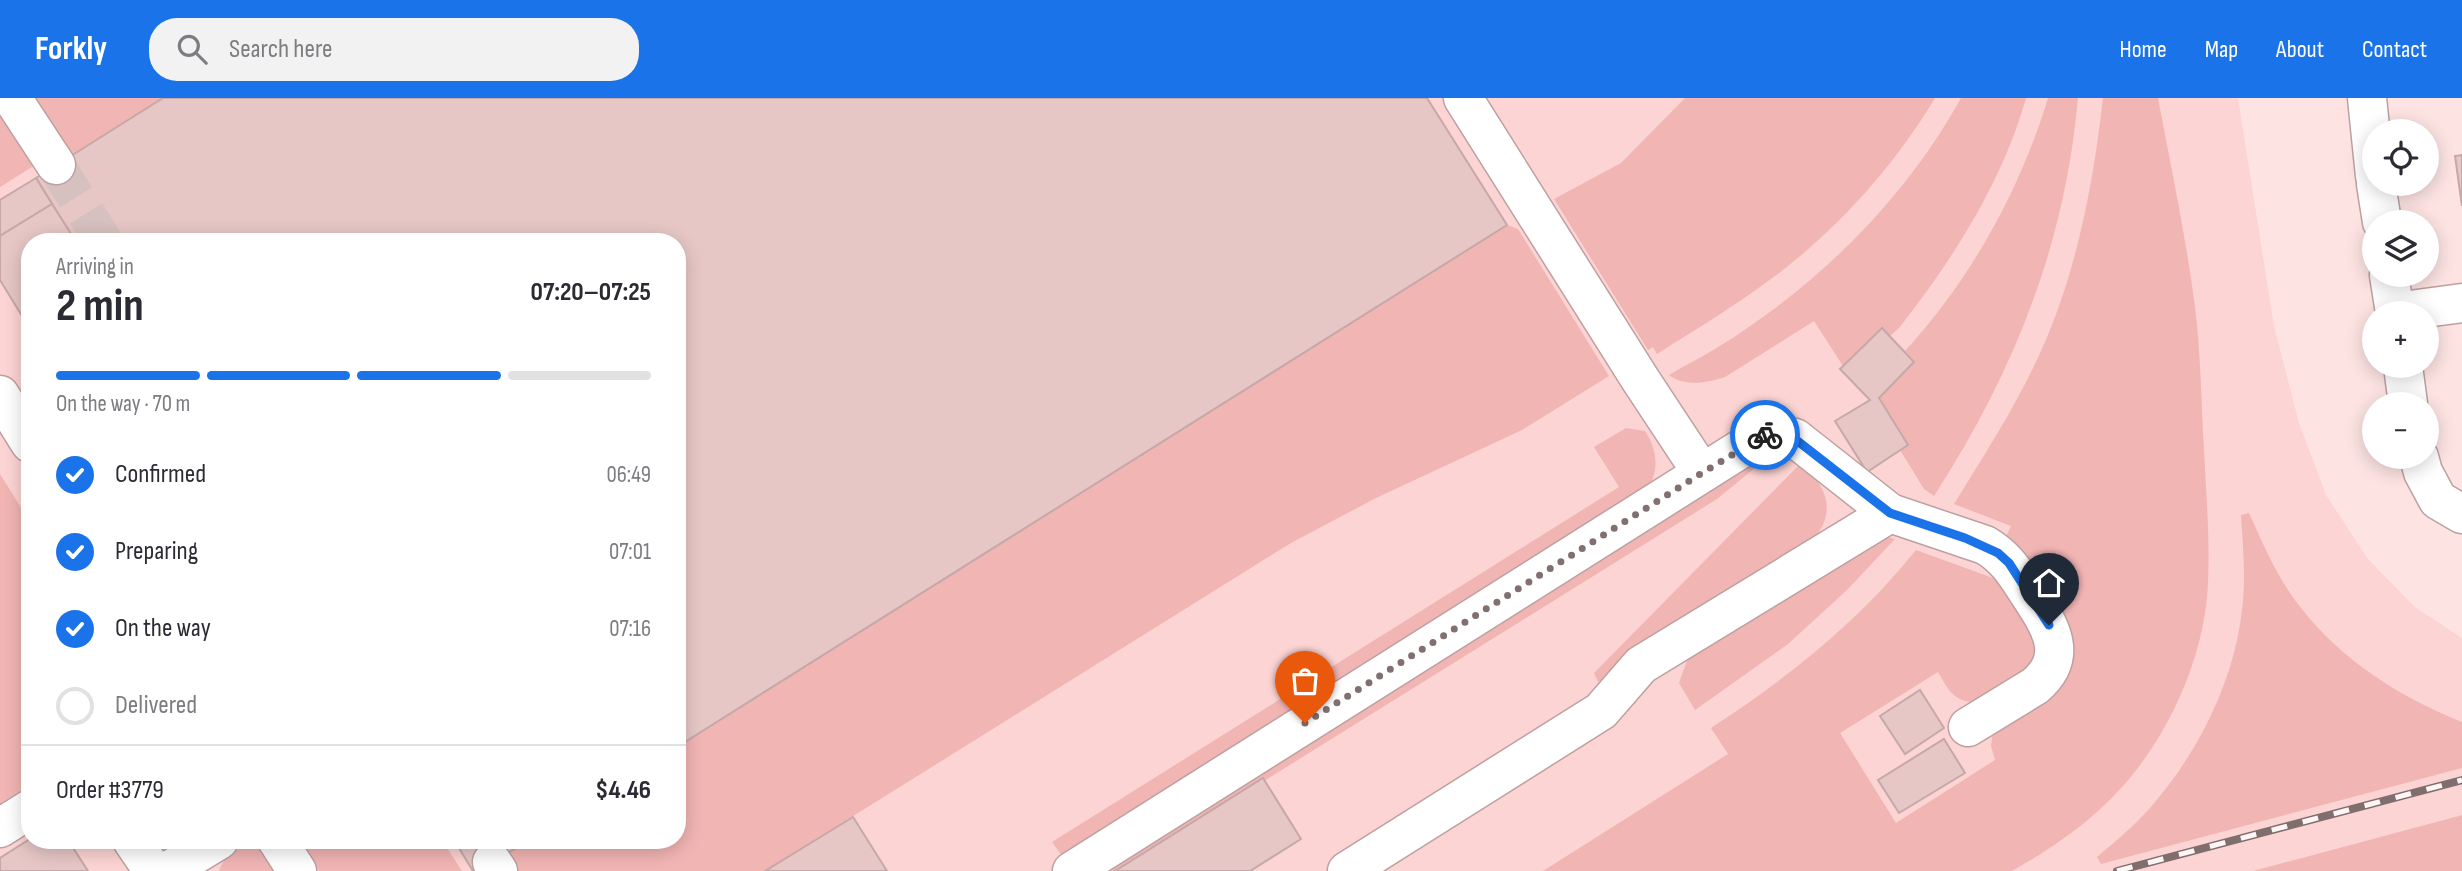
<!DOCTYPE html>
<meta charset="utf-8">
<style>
body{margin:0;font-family:"Sofia Sans Condensed",sans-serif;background:#f2f2f3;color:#2b2b33;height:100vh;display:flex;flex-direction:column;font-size:26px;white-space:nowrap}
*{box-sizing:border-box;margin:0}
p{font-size:23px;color:#7c7c81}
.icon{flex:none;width:38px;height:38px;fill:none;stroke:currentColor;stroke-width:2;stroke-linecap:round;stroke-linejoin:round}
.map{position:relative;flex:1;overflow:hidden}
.sheet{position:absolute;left:21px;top:135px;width:665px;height:616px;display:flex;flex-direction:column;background:#fff;border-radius:28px;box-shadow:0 4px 18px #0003}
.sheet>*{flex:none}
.tools{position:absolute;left:2362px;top:21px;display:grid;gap:14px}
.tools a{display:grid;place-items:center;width:77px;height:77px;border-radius:50%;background:#fff;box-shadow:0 4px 18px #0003;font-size:35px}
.pin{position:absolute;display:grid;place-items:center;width:60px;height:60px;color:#fff;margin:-72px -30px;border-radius:50% 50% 50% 0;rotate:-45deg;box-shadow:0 0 7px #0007}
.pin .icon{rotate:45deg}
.courier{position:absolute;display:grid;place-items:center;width:70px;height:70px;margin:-35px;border:5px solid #1a73e8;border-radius:50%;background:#fff;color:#222;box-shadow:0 2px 9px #0007}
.overview em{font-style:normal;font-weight:700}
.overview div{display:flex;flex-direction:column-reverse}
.overview{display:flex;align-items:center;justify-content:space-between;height:119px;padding:0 35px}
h1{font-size:46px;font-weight:700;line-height:52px}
.bar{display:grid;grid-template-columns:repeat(4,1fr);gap:10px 7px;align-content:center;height:84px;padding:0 35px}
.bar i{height:9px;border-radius:5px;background:#e1e1e2}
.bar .active{background:#1a73e8}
.bar p{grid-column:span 4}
.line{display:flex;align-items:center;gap:18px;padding:0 35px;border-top:2px solid #e1e1e2}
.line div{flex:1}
ol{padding:0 35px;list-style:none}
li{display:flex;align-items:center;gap:21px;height:77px}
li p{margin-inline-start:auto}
li .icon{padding:7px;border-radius:50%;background:#1a73e8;color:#fff;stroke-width:4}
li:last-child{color:#7c7c81}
li i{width:38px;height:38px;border:4px solid #e1e1e2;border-radius:50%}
header{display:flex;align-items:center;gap:42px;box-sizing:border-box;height:98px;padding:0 35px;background:#1a73e8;color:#fff}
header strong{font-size:33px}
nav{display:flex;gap:38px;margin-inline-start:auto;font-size:24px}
.search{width:490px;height:63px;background:#f2f2f3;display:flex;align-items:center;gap:18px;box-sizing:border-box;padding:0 24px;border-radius:28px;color:#7c7c81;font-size:26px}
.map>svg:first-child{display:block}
.built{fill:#fcd4d3;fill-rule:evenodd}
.green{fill:#f1b5b4}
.building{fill:#e6c7c6;stroke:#c7a8a8;stroke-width:2}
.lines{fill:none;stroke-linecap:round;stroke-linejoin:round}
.minor-tunnel{stroke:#d7c0c0;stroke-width:38;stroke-dasharray:38 19;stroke-linecap:butt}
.minor-casing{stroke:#bea0a0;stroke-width:41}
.minor{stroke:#fff;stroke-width:38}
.rail-casing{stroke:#7f6e6d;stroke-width:8}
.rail{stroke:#fdf6f6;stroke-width:5;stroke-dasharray:16;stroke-linecap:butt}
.done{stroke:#827070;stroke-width:7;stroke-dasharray:0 12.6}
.route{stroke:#1a73e8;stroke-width:9}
</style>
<header>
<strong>Forkly</strong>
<div class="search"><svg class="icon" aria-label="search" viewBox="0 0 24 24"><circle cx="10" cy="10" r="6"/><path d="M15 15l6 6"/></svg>Search here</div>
<nav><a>Home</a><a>Map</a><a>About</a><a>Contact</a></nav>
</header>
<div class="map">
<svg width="2462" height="773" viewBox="0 0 2462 773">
<rect width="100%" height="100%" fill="#fde4e3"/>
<path class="built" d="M0,0H2238L2274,228L2299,325L2326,397L2368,461L2415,509L2462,540V717L2253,773H0ZM30,144H677V742H30Z"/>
<g class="green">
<polygon points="0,0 40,64 0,89"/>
<polygon points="25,0 163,0 65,61"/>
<path d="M1685,0H1935C1896,65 1843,125 1783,172C1743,203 1700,229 1657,256L1653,249L1648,252L1554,101L1621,65Z"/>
<path d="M1961,0H2026C2002,85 1953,161 1899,230L1890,238L1881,230L1843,268L1814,223L1725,279C1707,285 1685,289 1669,277C1693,263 1719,250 1743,233C1832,173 1909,94 1961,0Z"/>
<path d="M2048,0H2078C2065,147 2014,274 1934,398L1924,391L1900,352L1908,347L1879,300L1914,264L1905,253C1970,182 2020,93 2048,0Z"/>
<path d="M2103,0H2158C2171,69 2186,139 2195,209C2201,256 2201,304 2204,351C2206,395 2210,440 2208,484C2205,569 2157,665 2091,719C2067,740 2040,757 2012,773H1543L1728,656L1711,630C1788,580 1858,524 1916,452L1993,480L1996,471L2044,558L1981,605C1954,604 1950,595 1938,574L1840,635L1896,725L1995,662L1991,648L1993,632L2056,583L2002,447L2011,428L1954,406C1985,356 2017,306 2041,253C2077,173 2093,87 2103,0Z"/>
<polygon points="1507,127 1518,131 1609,278 1522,332 1376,400 1291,445 765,773 510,773 502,759 529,742 677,742 677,649"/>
<path d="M1626,330L1645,333C1656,350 1659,367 1651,385L1062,758L1052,744L1619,389L1594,349Z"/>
<polygon points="1773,355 1717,401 1264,683 1262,681 1115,773 1097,773 1741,364"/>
<path d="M1802,364C1837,401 1834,423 1799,458L1598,584L1594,575Z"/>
<polygon points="0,376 30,424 30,686 0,706"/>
<path d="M2249,415C2261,441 2272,468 2288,492C2329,554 2394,597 2462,624V670L2101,766L2097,759C2117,742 2138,725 2155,704C2200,651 2234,582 2242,512C2246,481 2243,448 2241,417Z"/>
<polygon points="1883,438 1895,441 1847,492 1788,546 1695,612 1679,585 1690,554"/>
<polygon points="2462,717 2462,773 2253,773"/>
<polygon points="300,742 442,742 462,773 319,773"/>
<path d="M247,749L266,753L281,773H219C224,759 232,751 247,749Z"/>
</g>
<g class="building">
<polygon points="163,0 1427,0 1507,127 677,649 677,144 76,144 36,80"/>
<polygon points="2462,57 2462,108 2455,58"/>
<polygon points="36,80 52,106 0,138 0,102"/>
<polygon points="52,106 76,144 30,144 30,231 0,182 0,138"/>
<polygon points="1882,230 1914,264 1879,300 1908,347 1867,374 1835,323 1870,302 1840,271"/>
<polygon points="1920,592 1944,630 1905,656 1880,618"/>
<polygon points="1944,641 1965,675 1899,715 1878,682"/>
<polygon points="1263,680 1301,741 1250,773 1115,773"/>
<polygon points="853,719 887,773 765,773"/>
<polygon points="30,741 68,742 88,773 0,773 0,760"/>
<polygon points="454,742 529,742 479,773 473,773"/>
</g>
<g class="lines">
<polyline class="minor-tunnel" points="56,67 104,144"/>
<defs>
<g id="minor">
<polyline points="12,0 56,67"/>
<polyline points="1463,0 1640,281 1702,375"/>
<polyline points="2367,0 2375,78"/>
<polyline points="2376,86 2382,124"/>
<polyline points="2389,177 2395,215"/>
<polyline points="2395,214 2462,205"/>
<polyline points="2403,268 2408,306"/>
<polyline points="0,297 30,345"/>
<polyline points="2419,359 2423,374 2438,402 2462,416"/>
<polyline points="0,730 30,711"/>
<polyline points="132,742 153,773"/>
<polyline points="277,742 297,773"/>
<polyline points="492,764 498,773"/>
<polyline points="168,773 219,742"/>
<polyline points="1072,773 1758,340 1778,336 1795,340 1890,415"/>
<path d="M1347,773L1601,613L1641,567L1890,415L1985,447C2006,459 2016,476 2029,496C2049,527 2071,557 2035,588L1968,629"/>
</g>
</defs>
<use href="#minor" class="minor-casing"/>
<use href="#minor" class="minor"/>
<defs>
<polyline id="rail" points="2117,773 2462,682"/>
</defs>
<use href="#rail" class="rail-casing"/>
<use href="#rail" class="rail"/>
</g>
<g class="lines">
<polyline class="done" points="1305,625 1702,375 1765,337"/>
<polyline class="route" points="1765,337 1778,336 1795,341 1890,415 1965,440 1998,455 2009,465 2049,527"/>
</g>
</svg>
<div class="tools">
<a><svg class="icon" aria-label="locate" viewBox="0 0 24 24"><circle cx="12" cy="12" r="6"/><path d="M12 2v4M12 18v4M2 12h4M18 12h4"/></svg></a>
<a><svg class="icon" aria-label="layers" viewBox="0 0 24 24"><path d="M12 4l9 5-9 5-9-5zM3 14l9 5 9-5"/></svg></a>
<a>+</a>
<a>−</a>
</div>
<div class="pin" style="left:1305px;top:625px;background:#ea580c"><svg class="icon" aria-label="bag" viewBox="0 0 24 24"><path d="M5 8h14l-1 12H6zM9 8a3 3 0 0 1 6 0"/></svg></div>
<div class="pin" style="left:2049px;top:527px;background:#1f2937"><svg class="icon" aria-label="home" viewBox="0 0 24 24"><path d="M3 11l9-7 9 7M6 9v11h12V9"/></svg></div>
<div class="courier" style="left:1765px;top:337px"><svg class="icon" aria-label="bike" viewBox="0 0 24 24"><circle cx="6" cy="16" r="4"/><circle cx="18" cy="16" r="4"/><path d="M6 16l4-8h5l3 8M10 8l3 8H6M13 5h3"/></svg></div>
<section class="sheet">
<div class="overview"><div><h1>2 min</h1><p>Arriving in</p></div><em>07:20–07:25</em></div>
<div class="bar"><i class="active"></i><i class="active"></i><i class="active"></i><i></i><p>On the way · 70 m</p></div>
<ol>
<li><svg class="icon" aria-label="check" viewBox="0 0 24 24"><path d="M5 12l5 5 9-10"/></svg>Confirmed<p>06:49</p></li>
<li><svg class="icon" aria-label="check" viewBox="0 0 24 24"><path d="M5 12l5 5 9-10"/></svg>Preparing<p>07:01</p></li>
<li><svg class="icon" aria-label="check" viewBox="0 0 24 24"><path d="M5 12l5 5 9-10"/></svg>On the way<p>07:16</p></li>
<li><i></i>Delivered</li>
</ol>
<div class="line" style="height:91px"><div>Order #3779</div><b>$4.46</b></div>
</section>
</div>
